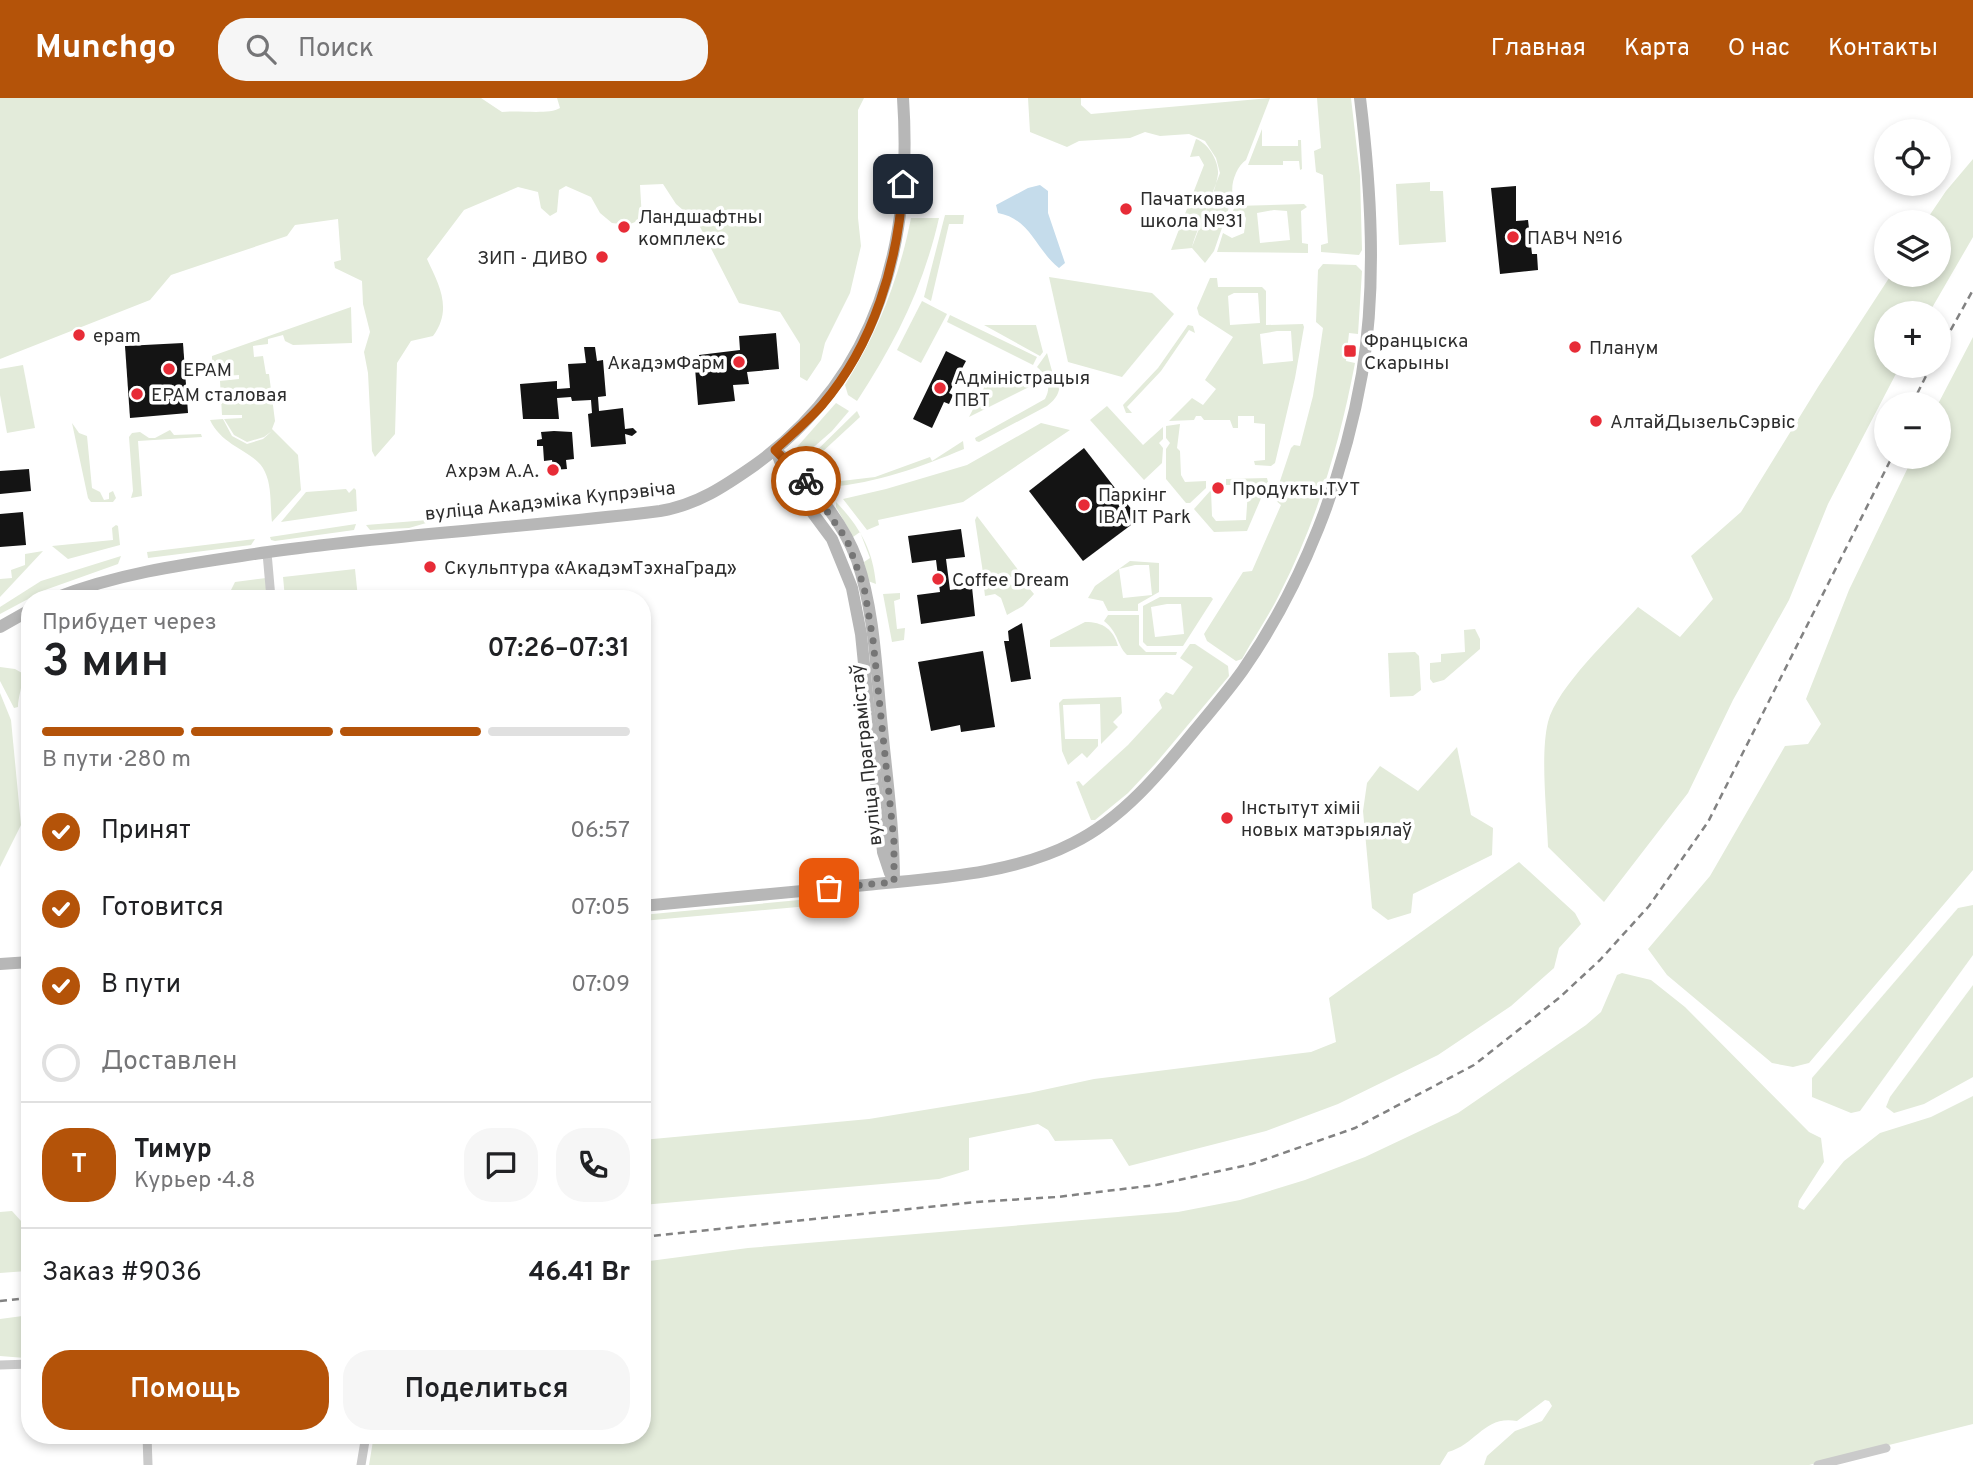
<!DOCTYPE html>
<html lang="ru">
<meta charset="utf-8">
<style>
body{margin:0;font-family:Overpass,sans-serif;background:#f6f6f6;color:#202124;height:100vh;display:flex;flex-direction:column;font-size:26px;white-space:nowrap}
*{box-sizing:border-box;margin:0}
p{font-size:23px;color:#757577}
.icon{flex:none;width:38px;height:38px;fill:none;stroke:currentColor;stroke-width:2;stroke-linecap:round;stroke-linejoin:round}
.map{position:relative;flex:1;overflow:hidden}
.panel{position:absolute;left:21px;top:492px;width:630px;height:854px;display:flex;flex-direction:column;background:#fff;border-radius:28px;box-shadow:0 4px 10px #0003}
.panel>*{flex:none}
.controls{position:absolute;left:1874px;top:21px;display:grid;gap:14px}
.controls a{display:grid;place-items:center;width:77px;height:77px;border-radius:50%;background:#fff;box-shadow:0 4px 10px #0003;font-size:35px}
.pin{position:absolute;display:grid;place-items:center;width:60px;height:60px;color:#fff;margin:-30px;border-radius:14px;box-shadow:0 4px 10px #0006}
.courier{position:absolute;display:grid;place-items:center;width:70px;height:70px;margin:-35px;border:5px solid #b45309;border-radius:50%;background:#fff;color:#222;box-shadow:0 2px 9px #0007}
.head em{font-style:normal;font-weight:600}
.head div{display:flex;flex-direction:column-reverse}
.head{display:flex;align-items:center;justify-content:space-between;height:119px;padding:0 21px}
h1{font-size:46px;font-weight:600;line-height:52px}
.bar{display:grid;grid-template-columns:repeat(4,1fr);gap:10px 7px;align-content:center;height:84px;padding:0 21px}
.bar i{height:9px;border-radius:5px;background:#e0e0e0}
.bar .on{background:#b45309}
.bar p{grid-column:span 4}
.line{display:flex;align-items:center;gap:18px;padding:0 21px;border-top:2px solid #e0e0e0}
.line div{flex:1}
.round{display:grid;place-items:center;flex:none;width:74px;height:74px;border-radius:28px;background:#f6f6f6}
ol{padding:0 21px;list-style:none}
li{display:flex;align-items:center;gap:21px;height:77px}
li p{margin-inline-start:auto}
li .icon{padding:7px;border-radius:50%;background:#b45309;color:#fff;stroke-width:4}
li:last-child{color:#757577}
li i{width:38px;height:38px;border:4px solid #e0e0e0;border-radius:50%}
.button{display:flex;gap:14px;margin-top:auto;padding:14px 21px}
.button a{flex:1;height:80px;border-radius:28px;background:#b45309;color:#fff;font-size:28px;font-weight:600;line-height:80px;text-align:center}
.button a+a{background:#f6f6f6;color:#202124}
header{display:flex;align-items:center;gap:42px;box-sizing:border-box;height:98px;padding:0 35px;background:#b45309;color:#fff}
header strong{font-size:33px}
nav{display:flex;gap:38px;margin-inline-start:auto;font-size:24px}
.search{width:490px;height:63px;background:#f6f6f6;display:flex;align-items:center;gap:18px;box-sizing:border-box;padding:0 24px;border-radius:28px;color:#757577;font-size:26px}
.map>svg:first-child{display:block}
.green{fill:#e3ebda;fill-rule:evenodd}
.water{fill:#c5dceb}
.building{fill:#141414}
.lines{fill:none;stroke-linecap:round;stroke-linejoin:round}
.minor{stroke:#cacaca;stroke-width:9}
.secondary{stroke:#b7b7b7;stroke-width:12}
.rail{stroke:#828282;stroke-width:2.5;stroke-dasharray:7 5;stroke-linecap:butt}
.done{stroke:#767676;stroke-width:7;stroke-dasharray:0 12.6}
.route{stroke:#b45309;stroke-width:9}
.poi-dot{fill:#e72c37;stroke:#fff;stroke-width:2.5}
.labels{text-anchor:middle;stroke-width:7;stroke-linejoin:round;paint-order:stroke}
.poi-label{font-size:19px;fill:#2d2d2d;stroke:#fff;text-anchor:start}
.street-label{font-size:19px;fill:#2d2d2d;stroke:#fff}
</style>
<header>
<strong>Munchgo</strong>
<div class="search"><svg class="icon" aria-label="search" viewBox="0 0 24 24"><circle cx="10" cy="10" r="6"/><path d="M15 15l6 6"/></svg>Поиск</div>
<nav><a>Главная</a><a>Карта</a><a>О нас</a><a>Контакты</a></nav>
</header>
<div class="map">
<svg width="1973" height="1367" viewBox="0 0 1973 1367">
<rect width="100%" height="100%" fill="#fff"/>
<g class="green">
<path d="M0,0H481L502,14C519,12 549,17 560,10L557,0H864L858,12V120L861,148L850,195L825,245L821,262L807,283L800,279V246L780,214L739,205L698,125L676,106L663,86L640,87L642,121L628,127L612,125L600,115L591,99L566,88L559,92L557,114L550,118L541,110L538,94L518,89L464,112L427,161C439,187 453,211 433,238L411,243L397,265L395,336L375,359L372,353L368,275L364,254L370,234L363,206L362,183L335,170L334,164L341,162L338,121L295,127L287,138L171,177L150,202L0,261Z"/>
<path d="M1028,0H1081V7L1091,16L1270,0L1246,62C1236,69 1230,87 1233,98L1214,153L1205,165L1192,150L1171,152L1204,67L1199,58L1190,59L1196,41C1208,45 1219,63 1218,76C1215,99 1198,126 1192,149L1220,75L1216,60L1205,43L1189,36L1160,38L1145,34L1130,40L1079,43L1067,49L1030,34Z"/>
<polygon points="1317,0 1351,0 1360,78 1362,152 1359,157 1321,154 1321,147 1328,145 1323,77 1316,74 1314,53 1321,50"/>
<polygon points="1262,31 1262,48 1298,48 1298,42 1301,42 1302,71 1300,72 1299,63 1283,63 1283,67 1248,67"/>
<path d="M1973,61V139L1929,215H1886V268H1900L1828,406L1789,502L1733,602L1688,695L1604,804L1548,749C1547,714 1540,657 1548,624C1557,589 1612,538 1638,509L1680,539L1713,501L1691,458L1741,414L1818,289L1891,177H1939V124H1925L1946,93Z"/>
<polygon points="1430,84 1430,93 1443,93 1446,144 1399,147 1396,86"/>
<path d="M1304,106L1307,109L1301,113L1302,145L1308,146V155L1217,154L1223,135L1232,140L1244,135L1246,120L1242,114L1233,113L1235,108ZM1274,112L1287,113L1290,142L1260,145L1257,115Z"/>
<polygon points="945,117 964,117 963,126 949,126 931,203 924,199"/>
<path d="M911,120H939C923,190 896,243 857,303L848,297L845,287C878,234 899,181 911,120Z"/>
<path d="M1323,166L1356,167L1362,173L1358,236L1349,235L1346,263L1355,265C1340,344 1317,423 1280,495C1269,518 1254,539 1242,561L1236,563L1207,543L1204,536L1243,474L1252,473L1281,407L1274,401L1291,350L1294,347L1300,348L1313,298L1323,230L1316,224L1318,172Z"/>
<polygon points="1049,179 1152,195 1174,216 1122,279 1068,264"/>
<path d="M1210,180H1217L1218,189H1262L1266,193V227L1303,226L1304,229L1295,280L1275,365L1271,368L1255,367L1254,363L1265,362V326L1254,325V318H1238V330H1233L1230,322H1204L1201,318H1196L1194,322L1169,323L1192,300L1203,307L1216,291L1205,282L1233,239L1199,217L1197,210ZM1234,195H1258L1260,225L1230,227L1228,198ZM1277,233H1291L1293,263L1263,266L1260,236Z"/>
<polygon points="922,203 947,216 921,265 897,252"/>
<path d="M351,209L352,245L293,247L285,243L283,237L268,241V246L253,248L254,259L263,258L266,276H269L275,323L272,331L298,357L301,392L272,424C270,409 272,388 265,374C256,353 223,350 210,322L223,321L232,338L247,346L263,341L272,333L264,339L247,344L234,337L224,321L242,320V317H222L220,283L239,281V277L206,279L205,270L212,266V258Z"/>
<polygon points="950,217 1037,259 1033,267 947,224"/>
<polygon points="984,227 1036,227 1043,254 1040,258"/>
<polygon points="1188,227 1193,228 1195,235 1189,232 1161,273 1127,309 1132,315 1126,315 1123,307 1158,270"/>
<polygon points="1973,239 1973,772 1809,965 1793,969 1772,965 1667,877 1648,851 1710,778 1785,648 1808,646 1821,626 1806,601 1849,492 1913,359 1939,359 1938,306"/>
<path d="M1047,255L1052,273H1058C1061,289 1061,297 1047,308L979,344L976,343L975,340L1045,301C1052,288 1047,278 1037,269Z"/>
<polygon points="23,267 35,330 7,335 0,297 0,271"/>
<polygon points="1005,275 1029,285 1029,289 969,319 987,284 998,289"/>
<polygon points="836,305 849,313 832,333 799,362 796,358 797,349"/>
<polygon points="1107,308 1143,347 1163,329 1163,341 1159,345 1163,350 1162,365 1144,382 1090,322"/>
<path d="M857,313L860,319L820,356L833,384L875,379L930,359L932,363L963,343L964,351C921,369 876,385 830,389L806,363Z"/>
<polygon points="72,325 79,335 87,338 92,390 100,394 104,402 109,401 109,395 113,393 116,400 113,404 91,404 88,400"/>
<polygon points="1041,325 1070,332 963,404 878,422 879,427 867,432 843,401 886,391 967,367"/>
<polygon points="1180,326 1177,350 1180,353 1181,377 1185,384 1206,383 1206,390 1190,405 1186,405 1166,381 1166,351 1170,345 1166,340 1166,328"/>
<polygon points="170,332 174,337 201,336 202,339 138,343 142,398 131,400 133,393 129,339 132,335 140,334 149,340 155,340"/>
<polygon points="1267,380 1268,384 1247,433 1214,434 1194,411 1211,392 1212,418 1216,423 1246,422 1248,393 1245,387 1226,387 1226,381"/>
<polygon points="354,390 356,392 357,413 281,424 306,394 346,391 349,395"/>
<path d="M836,404C860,429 873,452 876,486L868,483L864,464L870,460L860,434L853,439L836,409Z"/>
<polygon points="977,418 1025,481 983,475 975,422"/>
<polygon points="440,421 409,430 370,432 366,427"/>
<polygon points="356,426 354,432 275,443 271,442 270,439"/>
<polygon points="116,427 118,428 120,447 68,461 52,448 113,442 112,430"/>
<polygon points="255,441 251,447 148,460 147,454"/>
<polygon points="43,453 0,499 0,481 12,480 11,472 25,467 25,456"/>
<polygon points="121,458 118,466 45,492 0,516 0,509 41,483"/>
<path d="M1130,463L1159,465V494L1138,506V513H1108L1103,503L1088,500L1095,488ZM1135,467H1149L1152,497L1123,500L1119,471Z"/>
<polygon points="355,471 358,500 285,500 283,479"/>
<polygon points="266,480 268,500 240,500 231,492 235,484"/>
<polygon points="983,482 1029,490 1034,496 1023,508 1007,517 1001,500 995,496 985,498"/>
<polygon points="900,495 900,501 894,503 897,531 905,530 904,542 892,544 883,496"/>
<path d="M1160,499H1211L1213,501L1183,548H1147L1143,544V508ZM1167,506H1181L1184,536L1155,539L1151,509Z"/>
<path d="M1108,517H1139V547L1146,554H1177L1176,557H1127C1117,547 1119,535 1104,523Z"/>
<path d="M1085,524C1103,524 1113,531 1118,548L1050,549V542Z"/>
<polygon points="1475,531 1480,541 1480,551 1444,582 1433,585 1430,581 1430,565 1441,564 1441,556 1465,554 1464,532"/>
<polygon points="1190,546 1195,546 1228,568 1229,578 1156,665 1128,695 1095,722 1091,722 1076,684 1079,683 1083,688 1128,647 1162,610 1159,602 1166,594 1173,597 1193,569 1180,560"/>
<polygon points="1415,554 1419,558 1421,592 1413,598 1390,599 1388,555"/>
<path d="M0,569L15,571L22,575C23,589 18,598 18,609L14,610L0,583Z"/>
<polygon points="0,595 11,622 21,727 0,769"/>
<polygon points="1121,599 1122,615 1113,624 1118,629 1101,646 1100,606 1063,607 1065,641 1098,641 1098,648 1087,660 1082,655 1068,667 1062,653 1059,605 1063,601"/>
<polygon points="1457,649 1471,717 1493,730 1492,757 1413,796 1411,815 1388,822 1372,810 1363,713 1367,685 1380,668 1418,693"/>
<polygon points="1519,764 1575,815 1581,826 1559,850 1554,870 1511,908 1438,957 1338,1006 1266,1033 1129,1068 1112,1041 1055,1043 1048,1032 1038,1026 969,1040 969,1072 939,1081 642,1107 642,1042 869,1021 1029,995 1094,981 1311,954 1336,944 1329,900"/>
<polygon points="852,797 853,804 642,823 642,817"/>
<polygon points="1973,807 1973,857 1860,1013 1851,1015 1812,999 1812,980 1958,810"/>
<path d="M1622,875L1651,882L1685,909L1809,1034L1821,1040L1824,1064L1799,1103L1798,1109L1804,1112L1844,1063L1880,1035L1931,1019L1973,998V1326L1809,1367H1484L1487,1358L1515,1333L1542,1323L1552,1308L1549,1303L1545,1302L1517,1323C1484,1317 1477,1346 1448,1354L1440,1367H369L374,1337H642V1164L748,1150L1178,1114L1240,1102L1305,1082L1365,1059L1458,1015L1586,927L1601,914L1617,877Z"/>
<polygon points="1973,887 1973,979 1924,1006 1894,1015 1886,1009 1890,999"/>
<polygon points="12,1113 30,1133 27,1173 0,1175 0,1114"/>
<polygon points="30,1217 25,1260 0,1258 0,1221"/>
</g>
<path class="water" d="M1040,87L1048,93V115L1065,165L1059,170C1035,151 1031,121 998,115L996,107L1028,90Z"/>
<g class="building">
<polygon points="1516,88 1516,123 1528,122 1532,156 1537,156 1538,172 1500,176 1491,90"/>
<polygon points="776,235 779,271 747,274 749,286 733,287 735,303 698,307 695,270 700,270 699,257 740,252 739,238"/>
<polygon points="183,245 188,315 130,320 125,248"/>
<polygon points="584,249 595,249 597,263 603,262 606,298 598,299 599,313 623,310 625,331 633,330 637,334 632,338 625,336 626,346 591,349 588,316 592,315 591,302 572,303 571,299 557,300 559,321 523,321 520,286 557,283 557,291 570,290 568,266 586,265"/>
<polygon points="946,253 966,263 949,295 953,297 949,306 944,304 932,330 913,321"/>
<polygon points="554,333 572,334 574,361 566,362 567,371 553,372 552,362 544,363 543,348 537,348 537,342 542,341 541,334"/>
<polygon points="1084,350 1139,421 1083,463 1029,393"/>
<polygon points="29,371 31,393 0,396 0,373"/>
<polygon points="23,414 26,447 0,449 0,416"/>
<polygon points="961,431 965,459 946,461 950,492 972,489 975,518 921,526 917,497 940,494 936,462 912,465 908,438"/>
<polygon points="1022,525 1031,581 1011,584 1004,543 1009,543 1008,533"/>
<polygon points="983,553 995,629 961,634 960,627 931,633 918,564"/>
</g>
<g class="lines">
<g class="minor">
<polyline points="267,455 271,500"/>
<polyline points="0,1267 30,1266"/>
<polyline points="147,1337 148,1367"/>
<polyline points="361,1367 366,1337"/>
<polyline points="1818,1367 1886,1350"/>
</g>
<g class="secondary">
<path d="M775,352C806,379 843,423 857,462C874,512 876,568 881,620C886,674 894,729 894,784"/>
<polyline points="777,355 786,379 832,441 852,490 861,536 883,754 890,775"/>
<path d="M55,500C124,473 195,465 268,454C398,436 530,429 660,413C697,407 725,388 755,367C878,278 913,146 903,0"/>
<polyline points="0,529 30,512"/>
<path d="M642,808C717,801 792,794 866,787C934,780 1011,777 1073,745C1122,721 1161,674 1195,632C1211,613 1228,593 1243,572C1303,486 1344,379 1362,276C1377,186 1371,90 1360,0"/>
<polyline points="0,866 30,864"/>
</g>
<g class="rail">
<polyline points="1939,253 1973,192"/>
<polyline points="1912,306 1931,268"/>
<polyline points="642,1139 977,1104 1057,1099 1156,1087 1252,1066 1355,1030 1474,967 1559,900 1600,862 1649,808 1708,724 1892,359"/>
<polyline points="0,1203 30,1200"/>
</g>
</g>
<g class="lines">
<polyline class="done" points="806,383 847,442 864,489 873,542 894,744 894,784 829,790"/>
<path class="route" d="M806,383L775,352C791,337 808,323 822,307C874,246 898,165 903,86"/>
</g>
<g class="poi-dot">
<circle cx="1126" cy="111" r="7"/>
<circle cx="624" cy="129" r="7"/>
<circle cx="1513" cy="139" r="7"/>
<circle cx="602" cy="159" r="7"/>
<circle cx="79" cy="237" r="7"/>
<circle cx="1575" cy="249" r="7"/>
<rect x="1343" y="246" width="14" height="14" rx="3.5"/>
<circle cx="739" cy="264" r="7"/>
<circle cx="169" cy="271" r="7"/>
<circle cx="940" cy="290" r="7"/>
<circle cx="137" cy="296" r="7"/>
<circle cx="1596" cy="323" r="7"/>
<circle cx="553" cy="372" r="7"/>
<circle cx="1218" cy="390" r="7"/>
<circle cx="1084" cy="407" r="7"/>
<circle cx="430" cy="469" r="7"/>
<circle cx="938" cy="481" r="7"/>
<circle cx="1227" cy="720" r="7"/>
</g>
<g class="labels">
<g class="poi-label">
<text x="1140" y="107">Пачатковая<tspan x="1140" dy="22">школа №31</tspan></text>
<text x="638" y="125">Ландшафтны<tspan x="638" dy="22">комплекс</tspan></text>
<text x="1527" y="146">ПАВЧ №16</text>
<text x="588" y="166" text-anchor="end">ЗИП - ДИВО</text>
<text x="93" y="244">epam</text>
<text x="1364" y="249">Францыска<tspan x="1364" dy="22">Скарыны</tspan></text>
<text x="1589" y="256">Планум</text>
<text x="725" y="271" text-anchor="end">АкадэмФарм</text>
<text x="183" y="278">EPAM</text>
<text x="954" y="286">Адміністрацыя<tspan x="954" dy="22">ПВТ</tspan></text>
<text x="151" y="303">EPAM сталовая</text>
<text x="1610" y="330">АлтайДызельСэрвіс</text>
<text x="539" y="379" text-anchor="end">Ахрэм А.А.</text>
<text x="1232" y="397">Продукты.ТУТ</text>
<text x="1098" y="403">Паркінг<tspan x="1098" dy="22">IBA IT Park</tspan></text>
<text x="444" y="476">Скульптура «АкадэмТэхнаГрад»</text>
<text x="952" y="488">Coffee Dream</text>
<text x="1241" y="716">Інстытут хіміі<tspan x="1241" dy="22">новых матэрыялаў</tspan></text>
</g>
<g class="street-label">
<text transform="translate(550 402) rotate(-6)" y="7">вуліца Акадэміка Купрэвіча</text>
<text transform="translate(865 657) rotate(-96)" y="7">вуліца Праграмістаў</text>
</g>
</g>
</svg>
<div class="controls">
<a><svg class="icon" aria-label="locate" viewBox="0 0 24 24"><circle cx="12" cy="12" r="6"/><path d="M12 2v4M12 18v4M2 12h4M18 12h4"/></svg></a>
<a><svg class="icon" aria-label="layers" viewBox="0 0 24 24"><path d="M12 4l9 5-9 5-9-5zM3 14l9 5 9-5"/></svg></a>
<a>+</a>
<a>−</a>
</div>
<div class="pin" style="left:829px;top:790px;background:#ea580c"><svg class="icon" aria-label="bag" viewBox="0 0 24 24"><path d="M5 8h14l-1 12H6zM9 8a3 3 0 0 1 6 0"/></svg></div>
<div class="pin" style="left:903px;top:86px;background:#1f2937"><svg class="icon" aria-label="home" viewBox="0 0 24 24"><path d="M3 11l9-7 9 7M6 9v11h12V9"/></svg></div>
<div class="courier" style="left:806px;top:383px"><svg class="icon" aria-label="bike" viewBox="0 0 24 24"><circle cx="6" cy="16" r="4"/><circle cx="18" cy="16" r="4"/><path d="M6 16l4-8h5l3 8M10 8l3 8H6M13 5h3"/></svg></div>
<section class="panel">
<div class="head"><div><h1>3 мин</h1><p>Прибудет через</p></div><em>07:26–07:31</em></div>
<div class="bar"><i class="on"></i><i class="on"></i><i class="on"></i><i></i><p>В пути · 280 m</p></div>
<ol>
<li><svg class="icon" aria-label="check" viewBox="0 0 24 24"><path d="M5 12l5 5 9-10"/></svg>Принят<p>06:57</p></li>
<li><svg class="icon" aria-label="check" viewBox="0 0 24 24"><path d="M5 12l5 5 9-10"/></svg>Готовится<p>07:05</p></li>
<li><svg class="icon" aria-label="check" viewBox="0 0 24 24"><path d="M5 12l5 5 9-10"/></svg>В пути<p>07:09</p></li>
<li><i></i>Доставлен</li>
</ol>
<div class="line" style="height:126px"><b class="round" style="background:#b45309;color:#fff">Т</b><div><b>Тимур</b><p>Курьер · 4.8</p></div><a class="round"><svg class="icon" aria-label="chat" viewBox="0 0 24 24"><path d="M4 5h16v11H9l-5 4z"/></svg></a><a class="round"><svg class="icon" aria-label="phone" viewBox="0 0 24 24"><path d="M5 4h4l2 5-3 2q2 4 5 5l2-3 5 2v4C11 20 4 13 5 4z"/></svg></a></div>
<div class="line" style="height:91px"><div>Заказ #9036</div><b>46.41 Br</b></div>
<div class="button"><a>Помощь</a><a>Поделиться</a></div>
</section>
</div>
